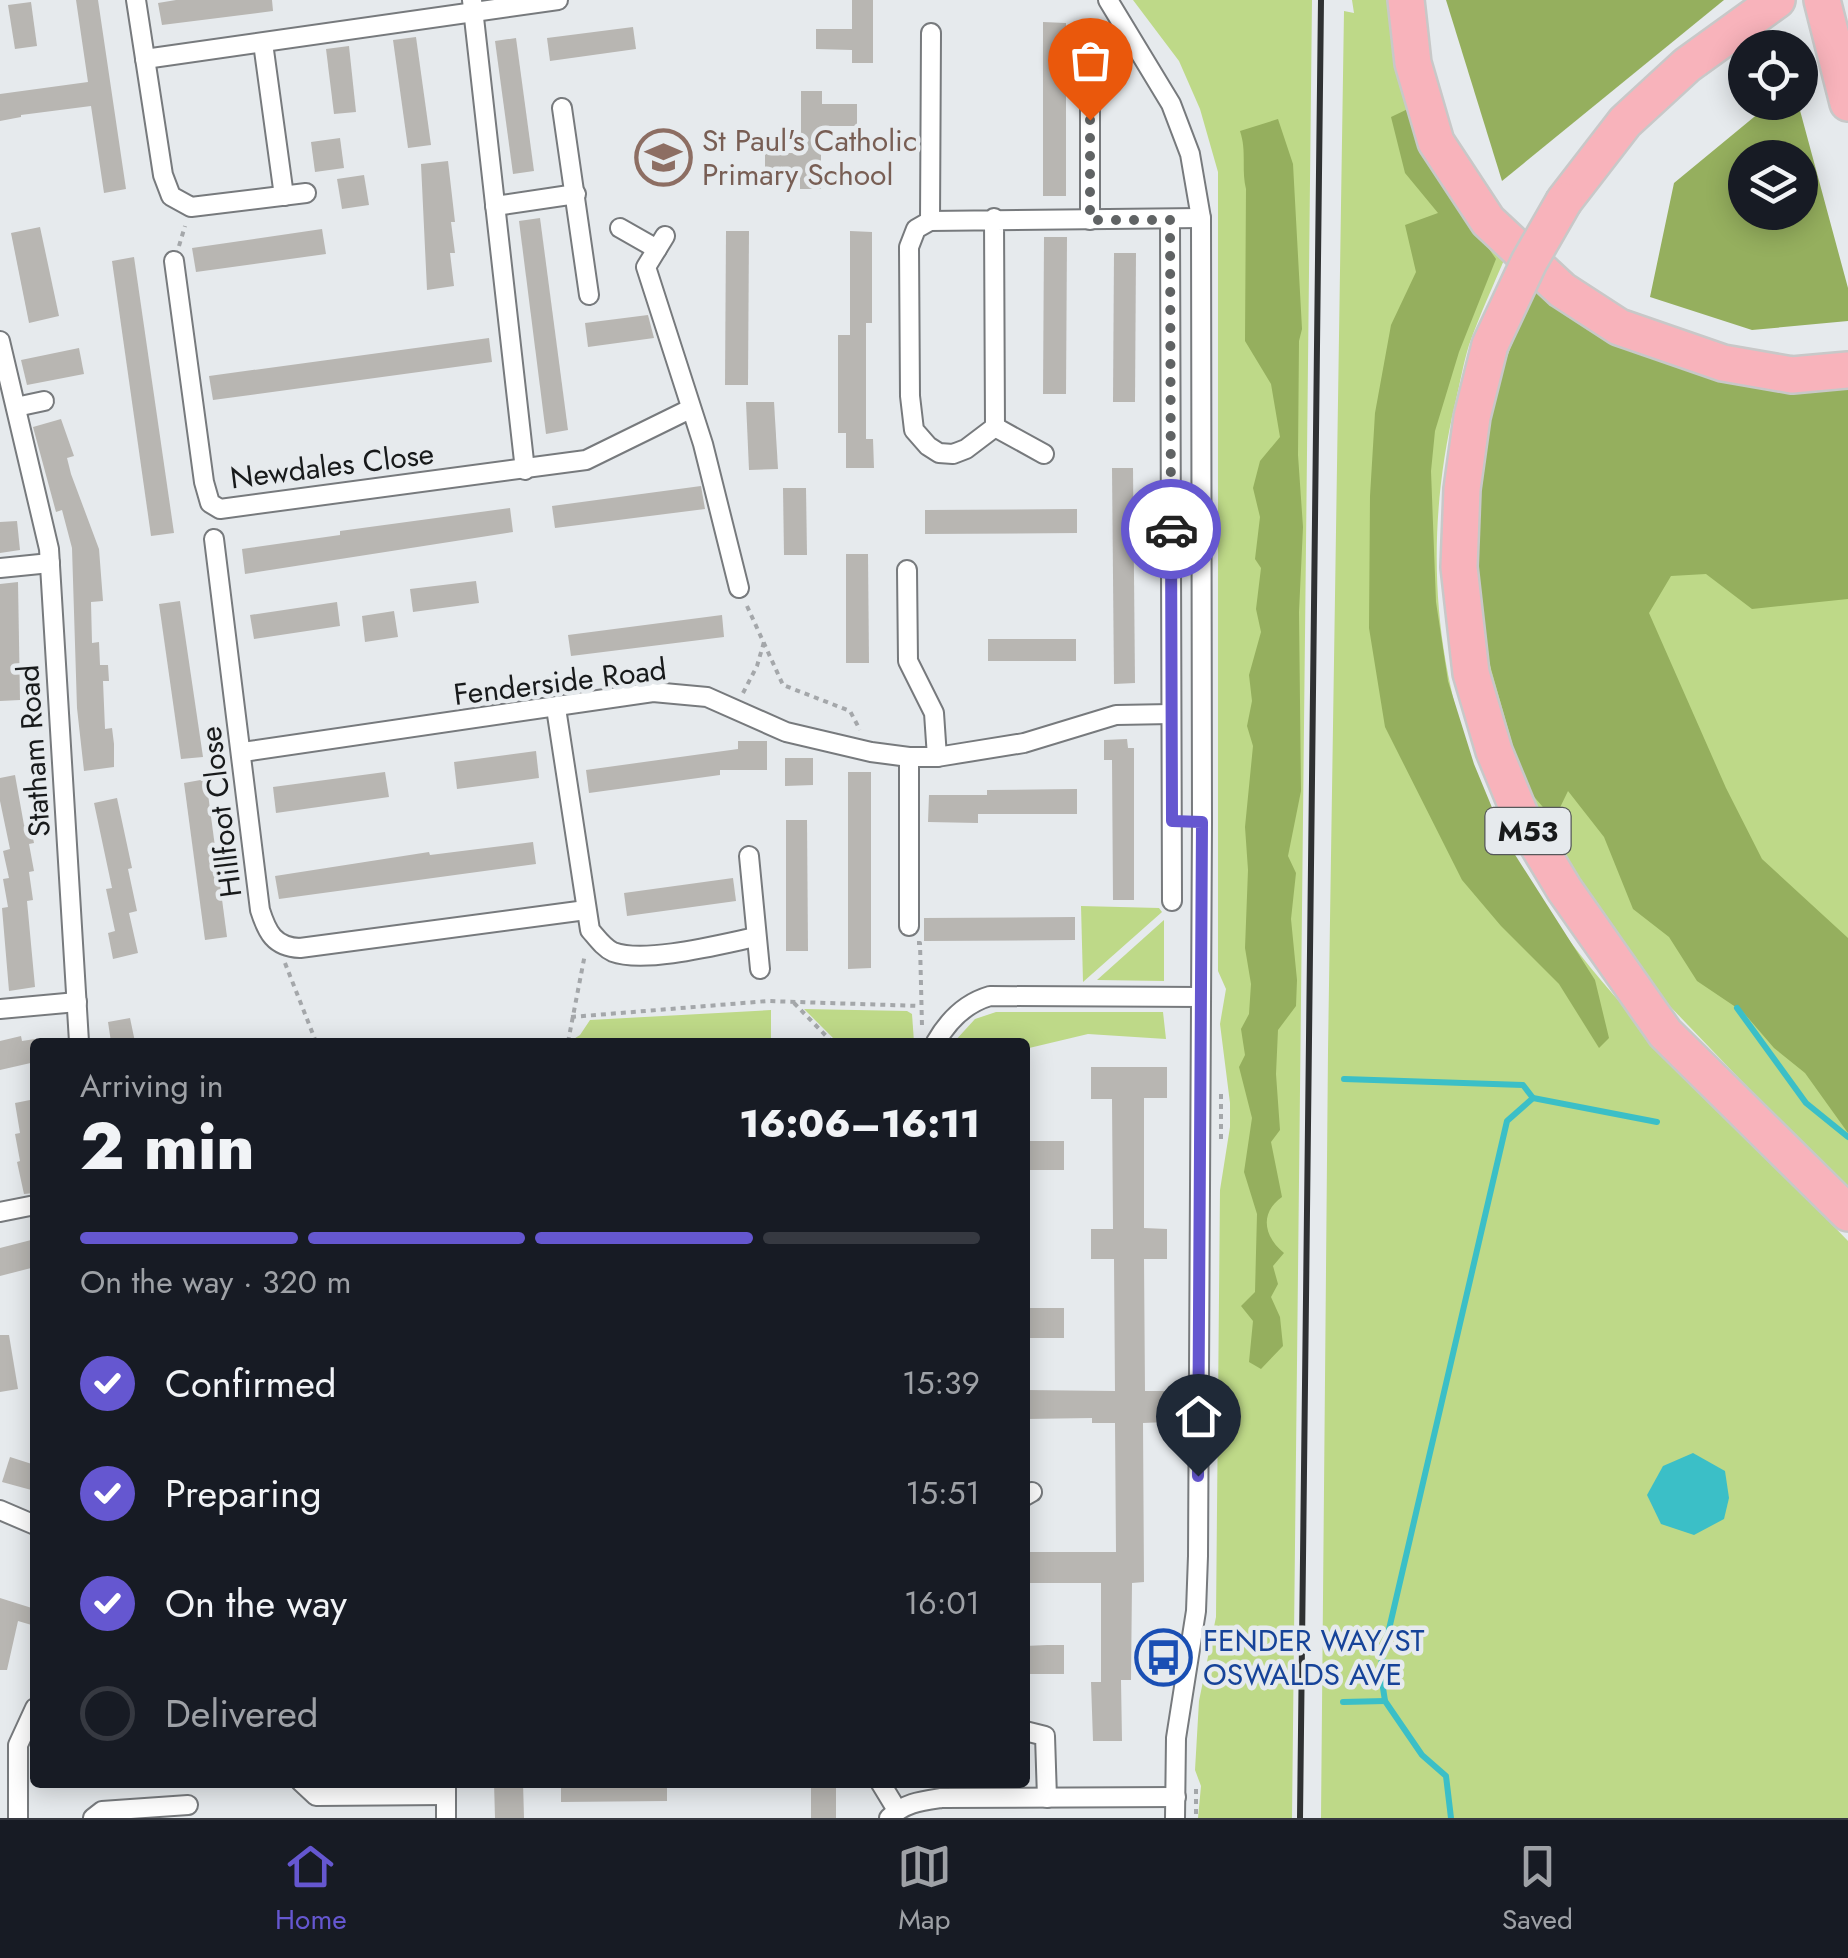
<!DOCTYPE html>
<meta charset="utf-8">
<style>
body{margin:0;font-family:Jost,sans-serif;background:#20242c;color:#f1f3f6;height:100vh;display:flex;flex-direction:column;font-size:38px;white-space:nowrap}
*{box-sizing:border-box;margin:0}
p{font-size:32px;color:#9ea1a6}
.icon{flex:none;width:55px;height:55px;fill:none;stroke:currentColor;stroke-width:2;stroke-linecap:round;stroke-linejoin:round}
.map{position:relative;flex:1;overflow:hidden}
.details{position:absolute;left:30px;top:1038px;width:1000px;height:750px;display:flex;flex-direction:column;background:#171b24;border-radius:10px;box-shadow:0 5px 25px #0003}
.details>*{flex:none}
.tools{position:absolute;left:1728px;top:30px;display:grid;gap:20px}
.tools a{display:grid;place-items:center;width:90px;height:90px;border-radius:50%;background:#171b24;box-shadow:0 5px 25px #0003;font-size:50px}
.pin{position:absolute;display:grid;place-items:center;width:85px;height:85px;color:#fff;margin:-102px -42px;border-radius:50% 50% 50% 0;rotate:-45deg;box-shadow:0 0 10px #0007}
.pin .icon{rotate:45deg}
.courier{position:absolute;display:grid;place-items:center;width:100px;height:100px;margin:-50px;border:8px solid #6557d0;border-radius:50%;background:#fff;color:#222;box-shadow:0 2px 12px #0007}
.headline em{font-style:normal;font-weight:800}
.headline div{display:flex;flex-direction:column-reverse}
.headline{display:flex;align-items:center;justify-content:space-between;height:170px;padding:0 50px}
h1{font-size:65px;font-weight:800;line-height:75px}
.bar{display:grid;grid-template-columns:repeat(4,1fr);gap:15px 10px;align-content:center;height:120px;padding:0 50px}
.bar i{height:12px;border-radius:8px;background:#363941}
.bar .selected{background:#6557d0}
.bar p{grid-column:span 4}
ol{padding:0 50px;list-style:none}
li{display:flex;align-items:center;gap:30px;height:110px}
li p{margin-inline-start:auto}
li .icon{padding:10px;border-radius:50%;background:#6557d0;color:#fff;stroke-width:4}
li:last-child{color:#9ea1a6}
li i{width:55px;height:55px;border:5px solid #363941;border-radius:50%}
.tabs{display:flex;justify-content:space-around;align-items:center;height:140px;border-top:2px solid #363941;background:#171b24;font-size:28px;color:#9ea1a6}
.tabs a{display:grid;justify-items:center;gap:5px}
.tabs .selected{color:#6557d0}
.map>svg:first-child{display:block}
.green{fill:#bed988}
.forest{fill:#95af5e;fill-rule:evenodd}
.water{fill:#3bbfc7}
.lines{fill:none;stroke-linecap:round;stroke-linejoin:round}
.stream{stroke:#3bbfc7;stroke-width:6}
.building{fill:#b8b6b2}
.minor-casing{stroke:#777a7d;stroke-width:22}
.motorway-casing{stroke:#c8c8c8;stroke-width:40}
.path{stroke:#a4a7aa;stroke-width:4;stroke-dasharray:5 5;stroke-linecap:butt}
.minor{stroke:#fff;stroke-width:18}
.motorway{stroke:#f8b3bb;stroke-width:35}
.rail{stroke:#2f3132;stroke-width:6}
.motorway-bridge-casing{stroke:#c8c8c8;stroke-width:40;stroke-linecap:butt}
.motorway-bridge{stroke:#f8b3bb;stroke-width:35}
.done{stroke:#606364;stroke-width:10;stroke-dasharray:0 18}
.route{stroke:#6557d0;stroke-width:12}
.labels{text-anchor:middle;stroke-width:9;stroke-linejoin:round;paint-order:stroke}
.shield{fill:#e6eaed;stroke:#56585a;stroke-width:2.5}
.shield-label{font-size:28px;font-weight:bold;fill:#181a1b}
.education-label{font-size:30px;fill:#785e54;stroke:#e6eaed;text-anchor:start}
.street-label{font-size:30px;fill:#181a1b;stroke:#e6eaed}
.transit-label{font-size:30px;fill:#164399;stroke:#e6eaed;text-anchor:start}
</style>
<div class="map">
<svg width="1848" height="1818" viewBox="0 0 1848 1818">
<rect width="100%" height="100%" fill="#e6eaed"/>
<g class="green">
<polygon points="1133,0 1312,0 1292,1818 1198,1818 1201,1786 1195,1770 1199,1701 1216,1617 1220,1190 1230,1127 1230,1103 1220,1024 1226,989 1218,971 1218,172 1200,109 1179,61"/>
<path d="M1352,0H1392L1393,39L1507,253C1494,284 1480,314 1469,345C1463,364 1460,384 1455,404C1412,586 1445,761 1552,916C1595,979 1648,1034 1701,1088C1750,1139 1799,1190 1848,1241V1818H1321L1328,1051L1344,11L1354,13Z"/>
<polygon points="1535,284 1607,330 1848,381 1848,1192 1663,999 1564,868 1524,785 1490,675 1504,358"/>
<polygon points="1081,906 1159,908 1162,912 1083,982"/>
<polygon points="1164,920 1164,981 1097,980"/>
<polygon points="804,1009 907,1011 912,1014 914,1042 837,1042"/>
<polygon points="771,1010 771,1042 569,1042 580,1035 590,1020"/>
<polygon points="996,1012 1163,1012 1166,1039 1088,1034 1025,1049 1025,1042 954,1042 975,1019"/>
</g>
<g class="forest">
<polygon points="1446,0 1724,0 1502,181"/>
<path d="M1771,103H1798L1848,288V321L1752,330L1650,297L1674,183ZM1745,158H1800V212H1745Z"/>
<polygon points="1412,107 1459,206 1496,259 1459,352 1435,431 1431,471 1436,602 1448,681 1474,764 1505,839 1595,980 1609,1038 1599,1048 1559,984 1501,926 1462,880 1385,727 1369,628 1370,496 1375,413 1391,325 1416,272 1405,225 1438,213 1405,173 1391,117"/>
<path d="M1278,119L1293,164L1302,329L1299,341L1298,455L1303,527L1299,612L1301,791L1288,856L1296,873L1291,919L1297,980L1296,1006L1278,1030L1276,1074L1280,1130L1271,1142L1282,1197C1259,1213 1264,1237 1284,1253L1273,1266L1278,1284L1271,1297L1280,1317L1283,1346L1261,1369L1249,1362L1253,1321L1241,1306L1255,1292L1257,1214L1244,1172L1252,1118L1239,1067L1245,1055L1241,1029L1249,1014L1251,984L1245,948L1248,870L1245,827L1253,746L1247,726L1252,701L1249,675L1261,632L1256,609L1261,568L1255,559L1260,517L1253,488L1260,461L1280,437L1271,384L1245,341L1246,189C1241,168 1247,152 1240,131Z"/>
<polygon points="1535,284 1607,330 1848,381 1848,599 1752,609 1706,574 1671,576 1649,613 1726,788 1762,859 1848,938 1848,1133 1805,1073 1774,1048 1743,1012 1697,981 1669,937 1633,909 1604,837 1568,791 1554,820 1524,785 1474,609 1473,546 1486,412"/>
</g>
<polygon class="water" points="1693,1453 1725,1471 1729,1498 1724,1519 1694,1535 1661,1524 1647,1495 1663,1466"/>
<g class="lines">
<g class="stream">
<polyline points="1737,1008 1806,1103 1848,1137"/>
<polyline points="1344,1079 1523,1085 1533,1098 1507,1121 1380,1668 1385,1701 1422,1755 1446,1776 1451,1818"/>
<polyline points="1533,1098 1657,1122"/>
<polyline points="1343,1702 1385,1701"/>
</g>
</g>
<g class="building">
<polygon points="76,0 98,0 126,189 104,193 91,106 21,115 21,117 0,121 0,94 88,82"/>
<polygon points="176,0 272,0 273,11 162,25 158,3"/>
<polygon points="852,0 873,0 873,63 852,63 852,50 816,49 816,29 852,29"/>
<polygon points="31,2 37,46 15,49 8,5"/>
<polygon points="1043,22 1066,23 1066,196 1043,196"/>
<polygon points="633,27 636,49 550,61 547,38"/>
<polygon points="416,37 431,145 408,148 393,40"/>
<polygon points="516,38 534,171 513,174 495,41"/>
<polygon points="349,46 356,112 334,114 326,49"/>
<polygon points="801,91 822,91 822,104 857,104 857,126 821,126 821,189 800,189 800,174 765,174 765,153 801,153"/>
<polygon points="340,138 344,168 315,172 311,142"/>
<polygon points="448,161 455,222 451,222 455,253 450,253 454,286 427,290 421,164"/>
<polygon points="364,175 369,205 342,209 337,179"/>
<polygon points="540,218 568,430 546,434 519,221"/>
<polygon points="40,227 59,316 29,323 11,233"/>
<polygon points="322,229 326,254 196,272 192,248"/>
<polygon points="726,231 749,231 748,385 725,385"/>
<polygon points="850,231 872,232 872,323 866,323 866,439 873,439 874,468 846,468 846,433 838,433 838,335 850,335"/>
<polygon points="1044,237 1067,237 1066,394 1043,394"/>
<polygon points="1114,253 1136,253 1135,402 1113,402"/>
<polygon points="134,257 174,533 151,536 112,261"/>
<polygon points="648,315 654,338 588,347 585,323"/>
<polygon points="489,338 492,362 213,400 209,376"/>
<polygon points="79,348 84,374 27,385 21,360"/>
<polygon points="746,402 774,402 778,469 749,470"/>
<polygon points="61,419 74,456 67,458 71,474 99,549 103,601 91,602 92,643 99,642 100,665 108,665 109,681 103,681 105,729 112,728 114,744 114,767 84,771 77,708 72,548 62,510 56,512 33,427"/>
<polygon points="1112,468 1133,468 1135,683 1114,684"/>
<polygon points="701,486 705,509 555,528 552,506"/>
<polygon points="783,488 806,488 807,555 784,555"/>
<polygon points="510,508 513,532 245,574 242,549 340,535 340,531"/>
<polygon points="1077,509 1077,533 925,534 925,510"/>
<polygon points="17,521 20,550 0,553 0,522"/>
<polygon points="846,554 868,554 869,663 846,663"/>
<polygon points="476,581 479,603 413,612 410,589"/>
<polygon points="18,582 20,700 0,701 0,584"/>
<polygon points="180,601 203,757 181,759 159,604"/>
<polygon points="337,602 340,626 254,639 250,615"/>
<polygon points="394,611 398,637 365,642 362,616"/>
<polygon points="722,615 724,637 571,656 568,635"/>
<rect x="988" y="639" width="88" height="22"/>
<polygon points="1127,739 1128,748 1134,748 1134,900 1113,900 1112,760 1104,760 1104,740"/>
<polygon points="738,741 767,741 767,770 720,770 720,775 589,793 586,770 738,749"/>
<polygon points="536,751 539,778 457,789 454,762"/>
<polygon points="785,758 813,758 813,785 785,786"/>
<polygon points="385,772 389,797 276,813 273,787"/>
<polygon points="848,772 871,772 871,968 848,969"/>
<polygon points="15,775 24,825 30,824 34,843 29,844 34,871 29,872 33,900 27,901 35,987 9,991 2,908 8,907 3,879 9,878 3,851 10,849 0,801 0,778"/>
<polygon points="206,779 227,937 205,940 184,783"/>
<polygon points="1077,789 1077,814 978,814 978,823 928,822 929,795 987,795 987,790"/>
<polygon points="117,798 132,868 128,869 137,911 129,913 138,953 113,959 108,933 115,931 106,889 112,888 94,803"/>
<polygon points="786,820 807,820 808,951 786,951"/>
<polygon points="533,842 536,864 279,899 275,876 429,852 430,855"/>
<polygon points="733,878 736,901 627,916 624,893"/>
<polygon points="1075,917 1075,940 924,941 924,918"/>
<polygon points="130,1018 135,1042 111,1042 108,1022"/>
<polygon points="21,1036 22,1041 35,1039 35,1062 0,1070 0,1041"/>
<polygon points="1091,1067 1167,1067 1167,1098 1144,1098 1144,1228 1167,1229 1167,1259 1144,1259 1145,1391 1167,1391 1167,1422 1143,1423 1144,1582 1132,1583 1131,1680 1121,1680 1122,1741 1093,1741 1091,1682 1101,1682 1101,1583 1025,1583 1025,1552 1116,1552 1115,1423 1092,1423 1092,1418 1025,1419 1025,1390 1115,1391 1114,1259 1091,1259 1091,1229 1113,1229 1112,1099 1091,1099"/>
<polygon points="35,1099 35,1193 24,1194 17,1162 20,1161 15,1134 20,1133 15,1103"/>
<rect x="1025" y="1141" width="39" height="29"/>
<polygon points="35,1239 35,1267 0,1276 0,1248"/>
<rect x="1025" y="1308" width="39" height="30"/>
<polygon points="0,1335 9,1335 18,1389 0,1392"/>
<polygon points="10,1457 35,1465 35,1491 2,1482"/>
<polygon points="0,1598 35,1609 35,1626 18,1621 7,1670 0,1670"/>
<polygon points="1047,1645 1064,1645 1064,1674 1025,1674 1025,1646"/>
<polygon points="494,1782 523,1782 524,1818 495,1818"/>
<polygon points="561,1782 667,1782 667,1801 561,1802"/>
<rect x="811" y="1782" width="25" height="36"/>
</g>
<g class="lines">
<defs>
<g id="minor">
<polyline points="136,0 163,175 171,196 191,207 306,193"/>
<polyline points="472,0 525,470"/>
<polyline points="1108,0 1171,104 1190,154 1201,218 1202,822 1198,1556 1196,1611 1176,1738 1175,1818"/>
<polyline points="263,43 284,196"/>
<polyline points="145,59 558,0"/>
<polyline points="562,108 589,295"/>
<polyline points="495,206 576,194"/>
<polyline points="994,218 995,427 966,449 953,454 939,453 928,446 914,430 910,396 909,247 916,229 930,221 1201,218"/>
<polyline points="1090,220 1090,87"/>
<polyline points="1170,220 1172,901"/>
<polyline points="930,221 931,33"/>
<polyline points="620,228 657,249"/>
<polyline points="665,236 646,267 703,444 739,588"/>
<polyline points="174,261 204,482 210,503 220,509 586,460 690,409"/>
<polyline points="0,341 49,549 79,1042"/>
<polyline points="16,407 44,401"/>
<polyline points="995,427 1044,454"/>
<path d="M214,539L260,910C267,932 274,947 300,948L586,910"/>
<polyline points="0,568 50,563"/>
<polyline points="907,570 908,661 934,713 937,757"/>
<path d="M556,708L590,930C597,938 604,948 613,952C645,964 722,944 756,937"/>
<polyline points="243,752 653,692 707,697 786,732 871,752 909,757 937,757 1024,743 1116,715 1171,714"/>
<polyline points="909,757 909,926"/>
<polyline points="749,856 760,969"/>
<polyline points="0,1009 77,1002"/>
<path d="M936,1042C948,1021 966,1003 990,996L1201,997"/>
<polyline points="0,1212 35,1205"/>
<polyline points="1025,1496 1032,1492"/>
<polyline points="0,1510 35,1525"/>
<polyline points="1025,1731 1045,1736 1047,1798"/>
<polyline points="301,1782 316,1796 446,1795"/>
<polyline points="446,1782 446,1818"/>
<polyline points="880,1782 897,1810"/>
<polyline points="18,1818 18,1745 35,1708"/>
<polyline points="93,1818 102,1811 188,1805"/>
<path d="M889,1818C904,1803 921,1801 941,1798L1176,1797"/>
</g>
<g id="motorway">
<polyline points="1406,0 1413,63 1436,142 1488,221 1562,290 1619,327 1723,363 1792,375 1848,370"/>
<polyline points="1822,0 1848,103"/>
<polyline points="1564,201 1625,122 1687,65 1777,0"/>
<polyline points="1490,345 1472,417 1462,489 1459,567 1471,673 1494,751 1522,819 1564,889 1665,1033 1848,1213"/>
</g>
</defs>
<use href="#minor" class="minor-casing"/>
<use href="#motorway" class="motorway-casing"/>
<g class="path">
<polyline points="179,246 185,226"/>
<polyline points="747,606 783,685 850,711 860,730"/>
<polyline points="743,693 757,666 764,642"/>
<polyline points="917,943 920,943 922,1026"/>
<polyline points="285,963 316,1042"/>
<polyline points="794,1003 832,1042"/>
<polyline points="571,1017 768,1001 920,1006"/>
<polyline points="568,1042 585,954"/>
<polyline points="1221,1139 1221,1094"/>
<polyline points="1196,1814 1196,1784"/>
</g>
<use href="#minor" class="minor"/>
<use href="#motorway" class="motorway"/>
<polyline class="rail" points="1300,1818 1321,0"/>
<defs>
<polyline id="motorway-bridge" points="1490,345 1529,262 1564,201"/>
</defs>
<use href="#motorway-bridge" class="motorway-bridge-casing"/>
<use href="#motorway-bridge" class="motorway-bridge"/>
</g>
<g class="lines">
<polyline class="done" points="1090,120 1090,220 1170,220 1171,529"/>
<polyline class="route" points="1171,529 1172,821 1202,822 1198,1476"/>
</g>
<defs>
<symbol id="school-ring" viewBox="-11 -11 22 22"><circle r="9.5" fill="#e6eaed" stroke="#8d6e63" stroke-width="1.5"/><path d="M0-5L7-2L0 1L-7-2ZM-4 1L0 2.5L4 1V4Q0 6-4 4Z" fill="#8d6e63"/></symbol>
<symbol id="bus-ring" viewBox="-11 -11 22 22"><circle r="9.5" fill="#e6eaed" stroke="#1a4fb4" stroke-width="1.5"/><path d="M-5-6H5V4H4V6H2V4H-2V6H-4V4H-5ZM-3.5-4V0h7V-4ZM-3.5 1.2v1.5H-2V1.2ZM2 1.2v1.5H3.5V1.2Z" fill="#1a4fb4"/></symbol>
</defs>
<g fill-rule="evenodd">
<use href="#school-ring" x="632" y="126" width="63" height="63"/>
<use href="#bus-ring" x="1132" y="1626" width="63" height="63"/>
</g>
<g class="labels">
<rect class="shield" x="1485.5" y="808" width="85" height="46" rx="8"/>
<g class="shield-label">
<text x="1528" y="841">M53</text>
</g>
<g class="education-label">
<text x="702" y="151">St Paul's Catholic<tspan x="702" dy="34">Primary School</tspan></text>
</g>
<g class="street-label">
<text transform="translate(332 466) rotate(-7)" y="10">Newdales Close</text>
<text transform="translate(560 682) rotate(-7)" y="10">Fenderside Road</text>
<text transform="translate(34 751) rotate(-94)" y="10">Statham Road</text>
<text transform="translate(221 812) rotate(-97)" y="10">Hillfoot Close</text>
</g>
<g class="transit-label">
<text x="1203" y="1651">FENDER WAY/ST<tspan x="1203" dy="34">OSWALDS AVE</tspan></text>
</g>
</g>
</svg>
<div class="tools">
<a><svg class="icon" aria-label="locate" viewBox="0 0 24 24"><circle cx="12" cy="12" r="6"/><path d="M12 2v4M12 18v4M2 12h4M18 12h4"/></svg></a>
<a><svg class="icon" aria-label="layers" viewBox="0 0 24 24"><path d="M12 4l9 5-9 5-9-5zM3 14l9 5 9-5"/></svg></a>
</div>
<div class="pin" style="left:1090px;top:120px;background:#ea580c"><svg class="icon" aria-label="bag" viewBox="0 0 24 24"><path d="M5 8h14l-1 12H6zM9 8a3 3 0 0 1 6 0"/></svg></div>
<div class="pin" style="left:1198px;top:1476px;background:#1f2937"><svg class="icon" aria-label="home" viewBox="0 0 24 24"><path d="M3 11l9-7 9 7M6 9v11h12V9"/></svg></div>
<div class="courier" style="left:1171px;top:529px"><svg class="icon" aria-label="car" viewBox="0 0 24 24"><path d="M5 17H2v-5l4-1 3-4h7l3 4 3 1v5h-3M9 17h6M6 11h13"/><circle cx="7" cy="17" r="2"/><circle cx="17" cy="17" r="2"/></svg></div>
<section class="details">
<div class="headline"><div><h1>2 min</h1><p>Arriving in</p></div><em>16:06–16:11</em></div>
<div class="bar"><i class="selected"></i><i class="selected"></i><i class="selected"></i><i></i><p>On the way · 320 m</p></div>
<ol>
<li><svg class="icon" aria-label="check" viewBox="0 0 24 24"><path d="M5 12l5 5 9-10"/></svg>Confirmed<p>15:39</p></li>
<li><svg class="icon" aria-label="check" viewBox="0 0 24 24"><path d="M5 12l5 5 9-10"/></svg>Preparing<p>15:51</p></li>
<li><svg class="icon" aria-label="check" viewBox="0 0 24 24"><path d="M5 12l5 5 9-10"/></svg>On the way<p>16:01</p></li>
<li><i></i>Delivered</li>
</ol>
</section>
</div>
<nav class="tabs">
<a class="selected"><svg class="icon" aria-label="home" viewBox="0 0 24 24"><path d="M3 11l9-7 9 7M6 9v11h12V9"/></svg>Home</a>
<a><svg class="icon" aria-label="map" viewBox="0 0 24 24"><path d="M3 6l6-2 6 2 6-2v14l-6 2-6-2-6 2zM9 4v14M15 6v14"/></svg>Map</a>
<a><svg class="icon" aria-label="saved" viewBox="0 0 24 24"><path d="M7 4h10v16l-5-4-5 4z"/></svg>Saved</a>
</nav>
